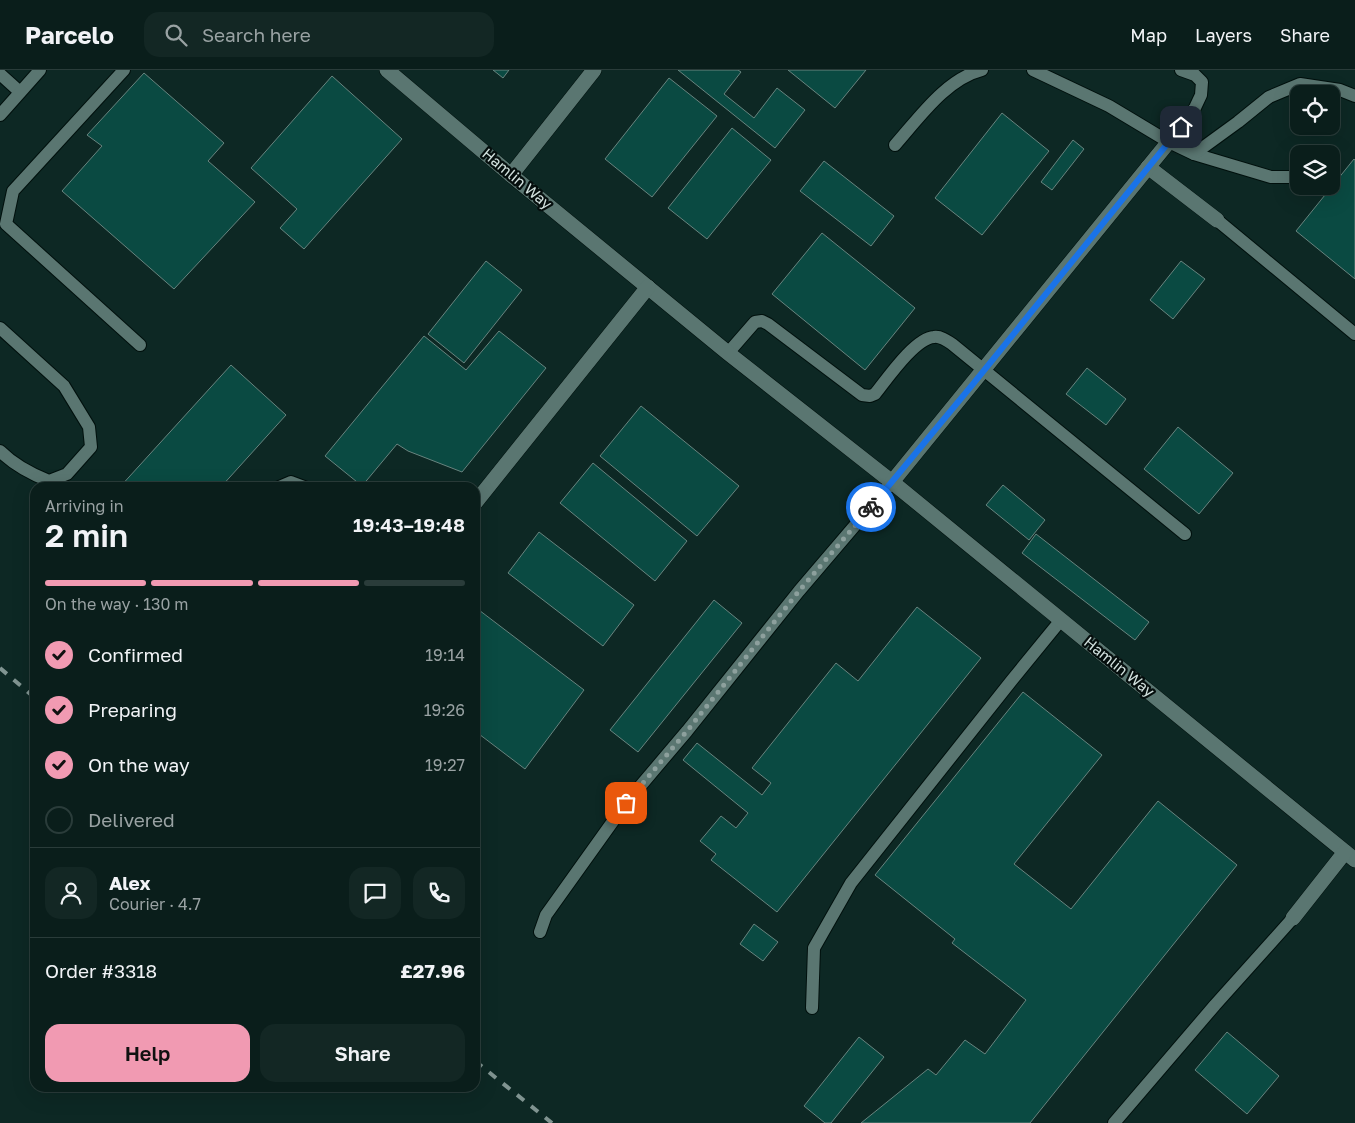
<!DOCTYPE html>
<meta charset="utf-8">
<style>
body{margin:0;font-family:"Golos Text",sans-serif;background:#132724;color:#f1f3f6;height:100vh;display:flex;flex-direction:column;font-size:19px;white-space:nowrap}
*{box-sizing:border-box;margin:0}
p{font-size:16px;color:#99a2a3}
.icon{flex:none;width:28px;height:28px;fill:none;stroke:currentColor;stroke-width:2;stroke-linecap:round;stroke-linejoin:round}
.map{position:relative;flex:1;overflow:hidden}
.drawer{position:absolute;left:30px;top:412px;width:450px;height:610px;display:flex;flex-direction:column;background:#0a1e1b;border-radius:15px;box-shadow:0 5px 20px #0002,0 0 0 1px #2a3c3a}
.drawer>*{flex:none}
.buttons{position:absolute;left:1290px;top:15px;display:grid;gap:10px}
.buttons a{display:grid;place-items:center;width:50px;height:50px;border-radius:10px;background:#0a1e1b;box-shadow:0 5px 20px #0002,0 0 0 1px #2a3c3a;font-size:25px}
.pin{position:absolute;display:grid;place-items:center;width:42px;height:42px;color:#fff;margin:-21px;border-radius:10px;box-shadow:0 2px 8px #0006}
.courier{position:absolute;display:grid;place-items:center;width:50px;height:50px;margin:-25px;border:4px solid #1a73e8;border-radius:50%;background:#fff;color:#222;box-shadow:0 1px 6px #0007}
.headline em{font-style:normal;font-weight:600}
.headline div{display:flex;flex-direction:column-reverse}
.headline{display:flex;align-items:center;justify-content:space-between;height:85px;padding:0 15px}
h1{font-size:32px;font-weight:600;line-height:38px}
.bar{display:grid;grid-template-columns:repeat(4,1fr);gap:8px 5px;align-content:center;height:60px;padding:0 15px}
.bar i{height:6px;border-radius:4px;background:#2a3c3a}
.bar .selected{background:#f19ab2}
.bar p{grid-column:span 4}
.line{display:flex;align-items:center;gap:12px;padding:0 15px;border-top:1px solid #2a3c3a}
.line div{flex:1}
.round{display:grid;place-items:center;flex:none;width:52px;height:52px;border-radius:15px;background:#132724}
ol{padding:0 15px;list-style:none}
li{display:flex;align-items:center;gap:15px;height:55px}
li p{margin-inline-start:auto}
li .icon{padding:5px;border-radius:50%;background:#f19ab2;color:#111;stroke-width:4}
li:last-child{color:#99a2a3}
li i{width:28px;height:28px;border:2px solid #2a3c3a;border-radius:50%}
.primary-button{display:flex;gap:10px;margin-top:auto;padding:10px 15px}
.primary-button a{flex:1;height:58px;border-radius:15px;background:#f19ab2;color:#111;font-size:20px;font-weight:600;line-height:58px;text-align:center}
.primary-button a+a{background:#132724;color:#f1f3f6}
header{display:flex;align-items:center;gap:30px;box-sizing:border-box;height:70px;padding:0 25px;background:#0a1e1b;border-bottom:1px solid #2a3c3a}
header strong{font-size:24px}
nav{display:flex;gap:28px;margin-inline-start:auto;font-size:18px}
.search{width:350px;height:45px;background:#132724;display:flex;align-items:center;gap:12px;box-sizing:border-box;padding:0 18px;border-radius:15px;color:#99a2a3;font-size:19px}
.map>svg:first-child{display:block}
.building{fill:#0a4a42;stroke:#68847f}
.lines{fill:none;stroke-linecap:round;stroke-linejoin:round}
.service-casing{stroke:#00100d;stroke-width:14}
.minor-casing{stroke:#00100d;stroke-width:16}
.service{stroke:#5a7671;stroke-width:12}
.minor{stroke:#5a7671;stroke-width:15}
.rail{stroke:#809491;stroke-width:4;stroke-dasharray:9 9;stroke-linecap:butt}
.done{stroke:#8da09d;stroke-width:5;stroke-dasharray:0 9}
.route{stroke:#1a73e8;stroke-width:6}
.labels{text-anchor:middle;stroke-width:4.5;stroke-linejoin:round;paint-order:stroke}
.street-label{font-size:15px;fill:#d2e1de;stroke:#050e0d}
</style>
<header>
<strong>Parcelo</strong>
<div class="search"><svg class="icon" aria-label="search" viewBox="0 0 24 24"><circle cx="10" cy="10" r="6"/><path d="M15 15l6 6"/></svg>Search here</div>
<nav><a>Map</a><a>Layers</a><a>Share</a></nav>
</header>
<div class="map">
<svg width="1355" height="1053" viewBox="0 0 1355 1053">
<rect width="100%" height="100%" fill="#0d2824"/>
<g class="building">
<polygon points="493,0 509,0 503,8"/>
<polygon points="678,0 738,0 741,2 724,24 754,48 777,18 805,40 775,78"/>
<polygon points="788,0 866,0 835,38"/>
<polygon points="144,3 224,73 208,91 255,132 174,219 62,121 102,76 87,65"/>
<polygon points="332,6 402,69 304,179 280,158 297,139 251,98"/>
<polygon points="669,8 717,46 652,127 605,89"/>
<polygon points="1002,43 1049,81 982,165 935,128"/>
<polygon points="732,58 771,90 707,169 668,138"/>
<polygon points="1073,70 1084,79 1052,120 1041,112"/>
<polygon points="1354,89 1355,90 1355,209 1296,161"/>
<polygon points="824,91 894,146 871,176 800,121"/>
<polygon points="822,163 915,238 865,300 772,224"/>
<polygon points="486,191 522,220 464,293 428,264"/>
<polygon points="1181,191 1205,209 1173,249 1150,230"/>
<polygon points="499,261 546,298 462,402 408,381 397,374 362,416 325,386 424,266 466,300"/>
<polygon points="231,295 286,345 220,418 119,418"/>
<polygon points="1087,298 1126,329 1106,355 1066,324"/>
<polygon points="641,336 739,416 697,466 600,386"/>
<polygon points="1178,357 1233,403 1199,444 1144,399"/>
<polygon points="593,393 687,471 655,511 560,433"/>
<polygon points="1003,415 1045,450 1029,470 986,435"/>
<polygon points="539,462 634,535 603,576 508,503"/>
<polygon points="1036,464 1149,552 1135,570 1022,483"/>
<polygon points="714,530 742,553 638,682 610,660"/>
<polygon points="475,537 584,620 525,699 475,661"/>
<polygon points="917,537 981,588 777,842 711,790 716,784 700,771 721,746 736,758 748,743 683,690 697,673 762,725 771,713 752,698 836,593 858,611"/>
<polygon points="1023,622 1102,685 1014,794 1071,839 1158,731 1237,795 1030,1053 861,1053 928,999 936,1005 965,970 985,984 1026,930 952,873 955,869 875,805"/>
<polygon points="754,854 778,872 763,891 740,874"/>
<polygon points="1227,962 1279,1006 1247,1044 1195,1000"/>
<polygon points="859,967 884,987 831,1053 825,1053 804,1036"/>
</g>
<g class="lines">
<defs>
<g id="service">
<polyline points="124,0 13,121 6,154 140,275"/>
<polyline points="1033,0 1109,36 1169,72 1194,84 1271,107 1299,107"/>
<polyline points="1181,0 1195,5 1202,12 1201,25 1193,42"/>
<polyline points="0,4 20,22"/>
<polyline points="0,45 40,0"/>
<path d="M895,75C919,48 946,9 982,0"/>
<polyline points="1194,84 1238,52 1269,27 1300,14 1340,20 1355,26"/>
<polyline points="1217,150 1355,264"/>
<path d="M0,258L64,316L89,357L91,377L67,404L49,411C31,404 14,395 0,381"/>
<path d="M728,283L755,252L762,251L768,254L862,325L870,326L875,324C887,309 915,268 934,267C940,266 946,270 952,274L1185,464"/>
<polyline points="277,418 291,412 307,418"/>
<polyline points="540,862 546,845 626,733 687,661 799,521 892,412"/>
<polyline points="812,938 814,878 851,813 1012,610 1061,550"/>
<polyline points="1114,1053 1215,935 1293,848"/>
</g>
<g id="minor">
<polyline points="387,0 511,105 728,283 892,412 1355,790"/>
<polyline points="1148,97 1217,150"/>
<polyline points="511,105 594,0"/>
<polyline points="892,412 1193,42"/>
<polyline points="475,433 648,217"/>
<polyline points="1293,848 1345,782"/>
</g>
</defs>
<use href="#service" class="service-casing"/>
<use href="#minor" class="minor-casing"/>
<use href="#service" class="service"/>
<use href="#minor" class="minor"/>
<g class="rail">
<polyline points="0,598 35,628"/>
<polyline points="475,991 552,1053"/>
</g>
</g>
<g class="lines">
<polyline class="done" points="626,733 687,661 799,521 871,437"/>
<polyline class="route" points="871,437 973,314 1181,57"/>
</g>
<g class="labels">
<g class="street-label">
<text transform="translate(517 109) rotate(40)" y="5">Hamlin Way</text>
<text transform="translate(1119 597) rotate(39)" y="5">Hamlin Way</text>
</g>
</g>
</svg>
<div class="buttons">
<a><svg class="icon" aria-label="locate" viewBox="0 0 24 24"><circle cx="12" cy="12" r="6"/><path d="M12 2v4M12 18v4M2 12h4M18 12h4"/></svg></a>
<a><svg class="icon" aria-label="layers" viewBox="0 0 24 24"><path d="M12 4l9 5-9 5-9-5zM3 14l9 5 9-5"/></svg></a>
</div>
<div class="pin" style="left:626px;top:733px;background:#ea580c"><svg class="icon" aria-label="bag" viewBox="0 0 24 24"><path d="M5 8h14l-1 12H6zM9 8a3 3 0 0 1 6 0"/></svg></div>
<div class="pin" style="left:1181px;top:57px;background:#1f2937"><svg class="icon" aria-label="home" viewBox="0 0 24 24"><path d="M3 11l9-7 9 7M6 9v11h12V9"/></svg></div>
<div class="courier" style="left:871px;top:437px"><svg class="icon" aria-label="bike" viewBox="0 0 24 24"><circle cx="6" cy="16" r="4"/><circle cx="18" cy="16" r="4"/><path d="M6 16l4-8h5l3 8M10 8l3 8H6M13 5h3"/></svg></div>
<section class="drawer">
<div class="headline"><div><h1>2 min</h1><p>Arriving in</p></div><em>19:43–19:48</em></div>
<div class="bar"><i class="selected"></i><i class="selected"></i><i class="selected"></i><i></i><p>On the way · 130 m</p></div>
<ol>
<li><svg class="icon" aria-label="check" viewBox="0 0 24 24"><path d="M5 12l5 5 9-10"/></svg>Confirmed<p>19:14</p></li>
<li><svg class="icon" aria-label="check" viewBox="0 0 24 24"><path d="M5 12l5 5 9-10"/></svg>Preparing<p>19:26</p></li>
<li><svg class="icon" aria-label="check" viewBox="0 0 24 24"><path d="M5 12l5 5 9-10"/></svg>On the way<p>19:27</p></li>
<li><i></i>Delivered</li>
</ol>
<div class="line" style="height:90px"><a class="round"><svg class="icon" aria-label="person" viewBox="0 0 24 24"><circle cx="12" cy="8" r="4"/><path d="M4 21q1-7 8-7t8 7"/></svg></a><div><b>Alex</b><p>Courier · 4.7</p></div><a class="round"><svg class="icon" aria-label="chat" viewBox="0 0 24 24"><path d="M4 5h16v11H9l-5 4z"/></svg></a><a class="round"><svg class="icon" aria-label="phone" viewBox="0 0 24 24"><path d="M5 4h4l2 5-3 2q2 4 5 5l2-3 5 2v4C11 20 4 13 5 4z"/></svg></a></div>
<div class="line" style="height:65px"><div>Order #3318</div><b>£27.96</b></div>
<div class="primary-button"><a>Help</a><a>Share</a></div>
</section>
</div>
